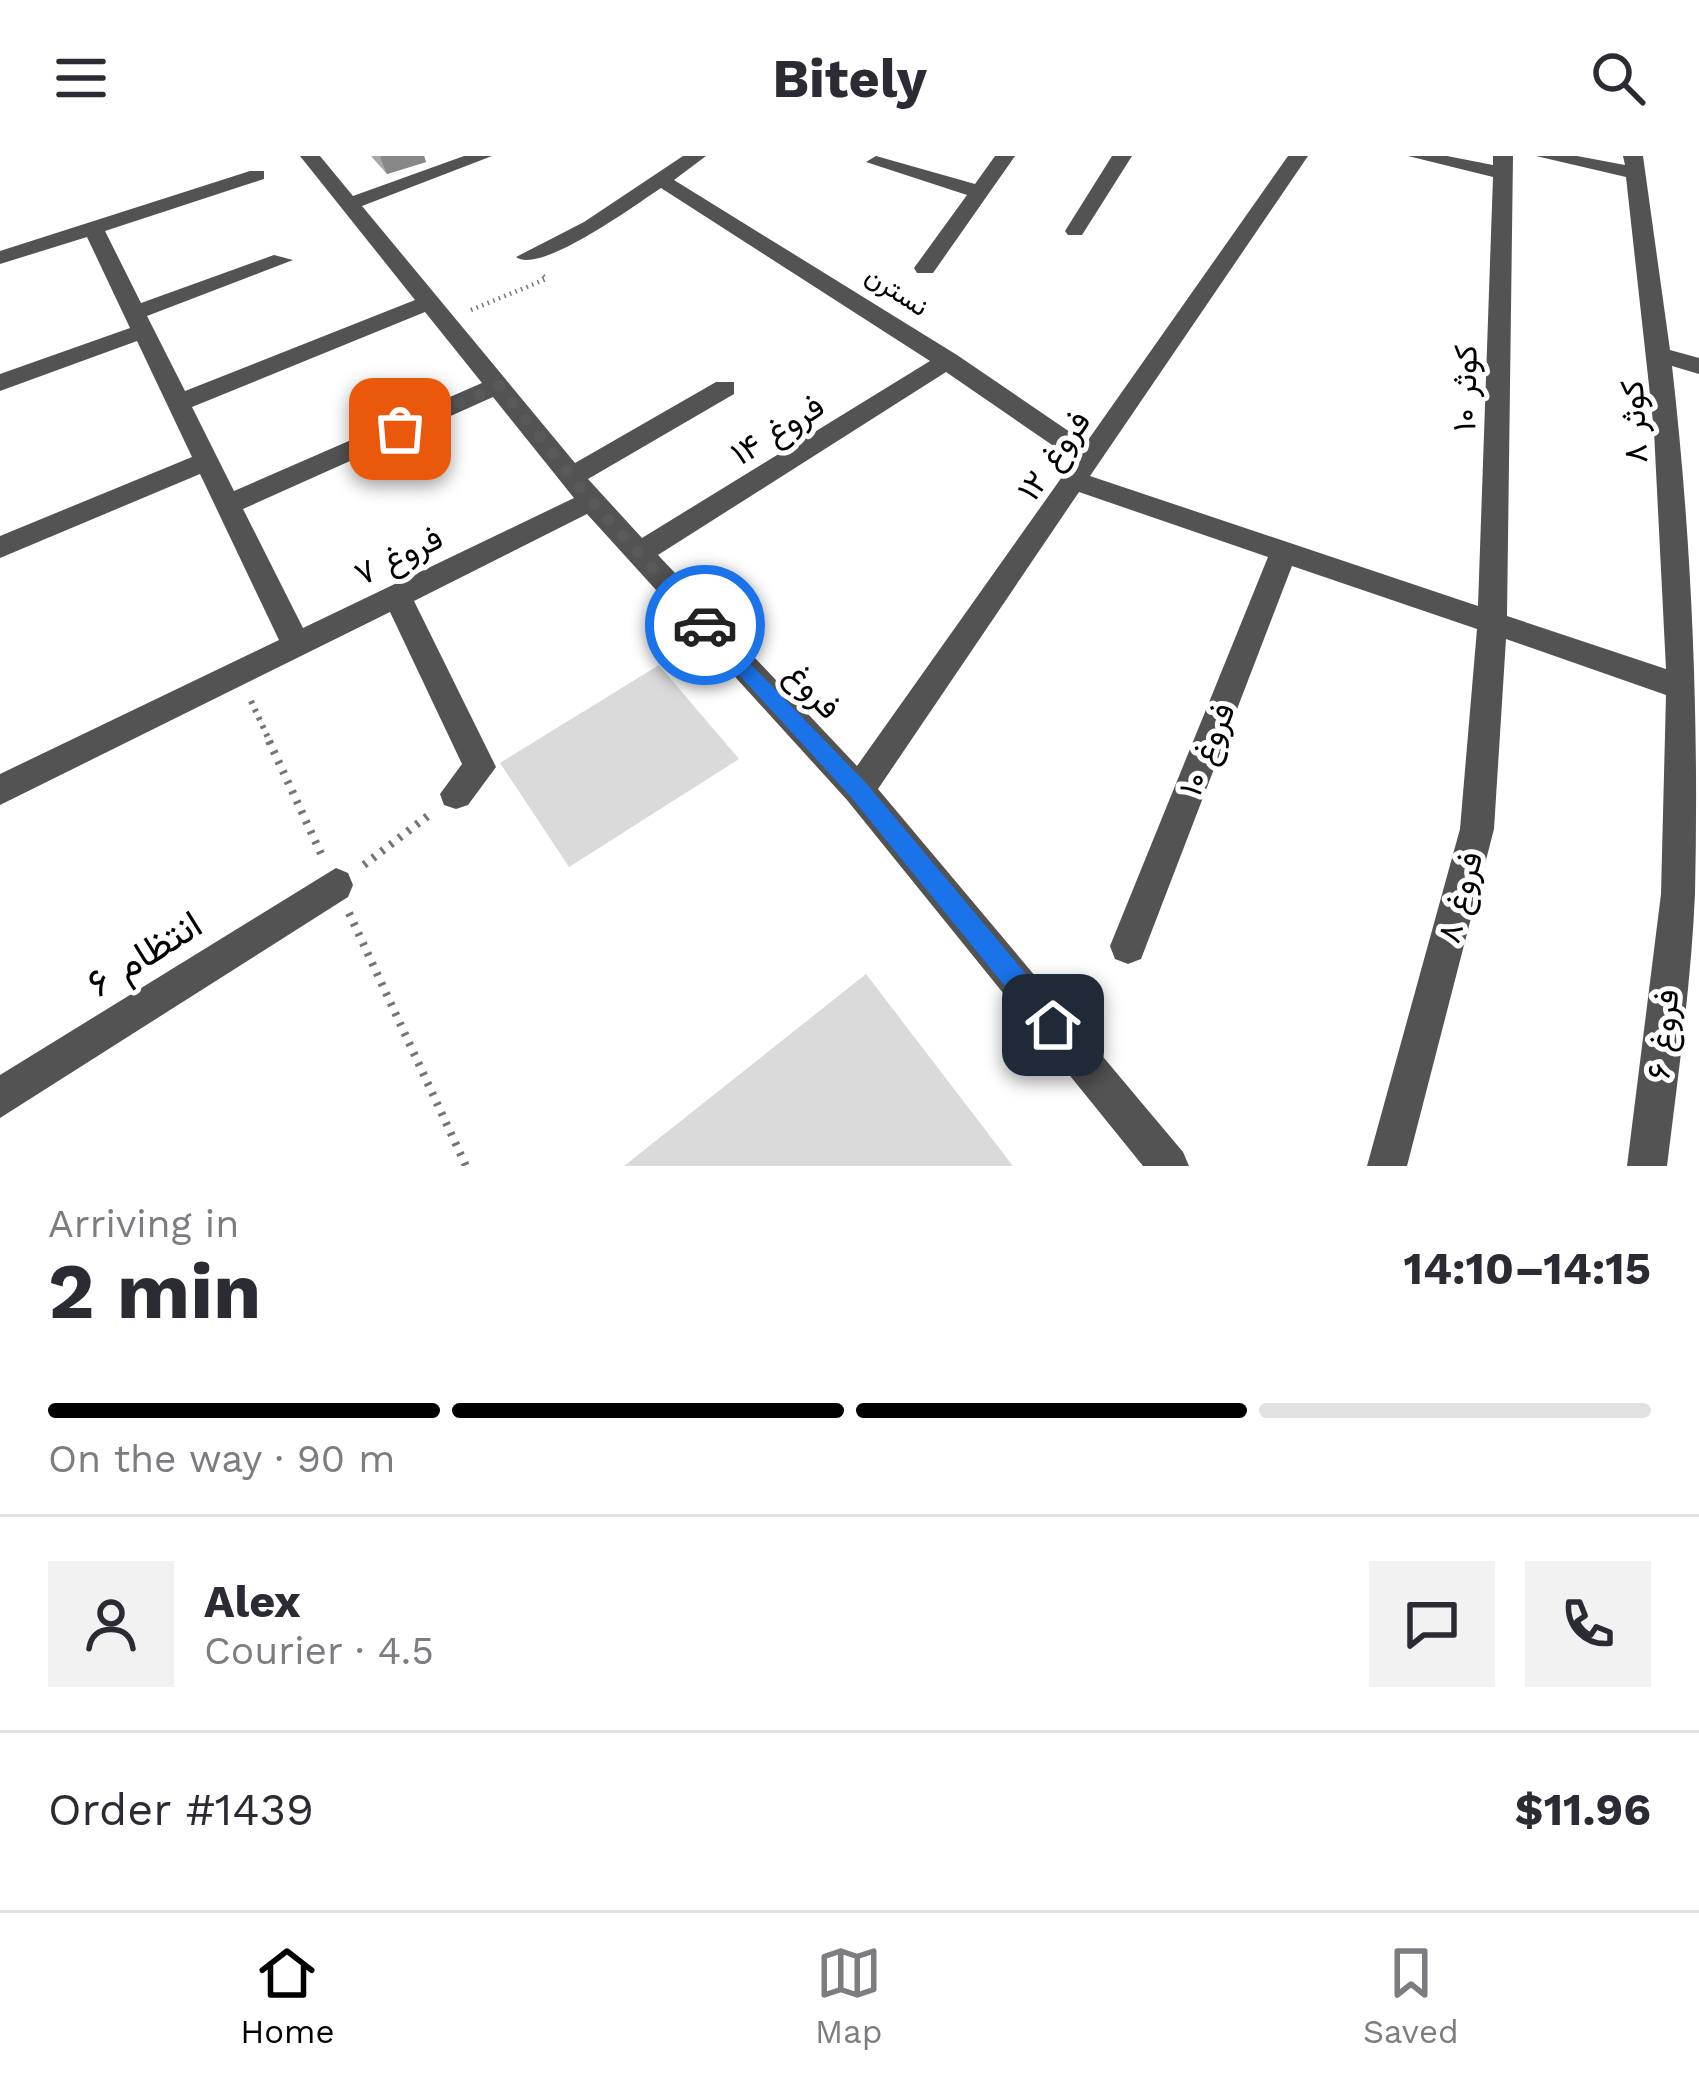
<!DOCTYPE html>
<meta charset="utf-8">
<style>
body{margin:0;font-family:"Work Sans",Vazirmatn,sans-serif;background:#f2f2f3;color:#2b2b33;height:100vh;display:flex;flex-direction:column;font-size:45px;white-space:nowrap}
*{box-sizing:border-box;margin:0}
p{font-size:39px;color:#7c7c81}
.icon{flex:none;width:66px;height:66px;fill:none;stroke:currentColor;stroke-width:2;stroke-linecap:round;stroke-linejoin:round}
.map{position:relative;height:1010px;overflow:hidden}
.panel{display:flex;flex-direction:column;background:#fff;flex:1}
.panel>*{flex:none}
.pin{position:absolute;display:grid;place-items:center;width:102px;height:102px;color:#fff;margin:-51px;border-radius:24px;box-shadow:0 6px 18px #0006}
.courier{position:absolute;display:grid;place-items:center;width:120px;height:120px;margin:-60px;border:9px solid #1a73e8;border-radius:50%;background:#fff;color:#222;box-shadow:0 3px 15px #0007}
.overview em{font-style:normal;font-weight:700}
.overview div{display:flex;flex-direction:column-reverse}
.overview{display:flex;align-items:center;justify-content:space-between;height:204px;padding:0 48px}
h1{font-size:78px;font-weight:700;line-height:90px}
.bar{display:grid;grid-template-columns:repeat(4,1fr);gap:18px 12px;align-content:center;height:144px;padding:0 48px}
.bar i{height:15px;border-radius:9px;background:#e1e1e2}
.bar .active{background:#000}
.bar p{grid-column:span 4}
.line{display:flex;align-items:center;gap:30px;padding:0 48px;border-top:3px solid #e1e1e2}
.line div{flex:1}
.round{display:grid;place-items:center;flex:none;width:126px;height:126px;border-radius:0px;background:#f2f2f3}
header{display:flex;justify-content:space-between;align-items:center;height:156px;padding:0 48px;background:#fff;font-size:54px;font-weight:700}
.dock{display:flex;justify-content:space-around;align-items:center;height:168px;border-top:3px solid #e1e1e2;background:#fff;font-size:33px;color:#7c7c81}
.dock a{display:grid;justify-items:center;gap:6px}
.dock .active{color:#000}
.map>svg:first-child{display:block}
.green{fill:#dadada}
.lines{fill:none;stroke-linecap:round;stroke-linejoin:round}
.path-far2{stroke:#757575;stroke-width:4.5;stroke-dasharray:1.5 4.5;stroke-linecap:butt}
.path-far1{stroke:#757575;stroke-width:6;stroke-dasharray:3 6;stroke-linecap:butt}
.path{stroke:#757575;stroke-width:8;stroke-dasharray:3 8;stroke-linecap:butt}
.minor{fill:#535353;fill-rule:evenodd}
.wall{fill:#a8a8a8}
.shaded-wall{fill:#888}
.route{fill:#1a73e8}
.done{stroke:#595959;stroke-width:12;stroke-dasharray:0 21.6}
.labels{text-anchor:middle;stroke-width:10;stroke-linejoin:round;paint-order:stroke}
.far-street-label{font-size:27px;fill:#000;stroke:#fff}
.street-label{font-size:33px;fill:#000;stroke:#fff}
.near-street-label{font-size:39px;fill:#000;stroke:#fff}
</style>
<header><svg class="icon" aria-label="menu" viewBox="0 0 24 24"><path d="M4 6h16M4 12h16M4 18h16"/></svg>Bitely<svg class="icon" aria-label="search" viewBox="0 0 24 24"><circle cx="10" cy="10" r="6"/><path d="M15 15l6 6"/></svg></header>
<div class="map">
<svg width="1699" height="1010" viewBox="0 0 1699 1010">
<rect width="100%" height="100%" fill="#fff"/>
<g class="green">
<polygon points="659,509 739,603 569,711 500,607"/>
<polygon points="866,818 1013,1010 623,1010 624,1010"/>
</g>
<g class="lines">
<polyline class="path-far2" points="471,154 546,123 541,118"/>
<polyline class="path-far1" points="251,545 271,588"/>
<g class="path">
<polyline points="269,585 323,702"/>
<polyline points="364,709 429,659"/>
<polyline points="349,757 466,1010"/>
</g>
<g class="minor">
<path d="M300,0H320L353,40L464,0H492L362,50L575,307L716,226H734V238L588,323L642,382L930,205L661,32C635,49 540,119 516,101L584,66L683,0H706L674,24L957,199L1086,287L1288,0H1308L1090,320L1478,450L1493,21L1408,0H1447L1493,9V0H1513L1507,460L1666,513L1654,275L1626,21L1536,0H1577L1625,9L1623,0H1643L1670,194L1699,202V218L1672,210C1692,385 1699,562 1695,738C1691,829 1678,920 1667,1010H1627L1661,738L1666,539L1506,483L1494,673L1407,1010H1367L1460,673L1477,473L1292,410L1146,790L1141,803L1128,808L1115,803L1110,790L1268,401L1079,336L878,633L1183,996L1189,1010H1143L847,644L587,358L414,445L496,611L468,649L456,653L444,649L440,638L462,608L390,456L0,649V618L279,484L200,318L0,402V380L192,301L137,185L0,235V218L130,172L87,81L0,108V95L250,15H264V23L105,75L141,147L274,99L293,104L147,160L185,235L415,144ZM425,156L482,227L234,335L192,251ZM946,216L1074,304L857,610L658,399ZM493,241L574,342L303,472L243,353Z"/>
<polygon points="995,0 1015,0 933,117 917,117 914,112 967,39 866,6 876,0 975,28"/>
<polygon points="1112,0 1132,0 1082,79 1068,79 1065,75"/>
<polygon points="336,712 348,717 353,729 348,741 0,962 0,919"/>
</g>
</g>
<polygon class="wall" points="371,0 424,0 426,6 387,18"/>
<polygon class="shaded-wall" points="383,0 424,0 426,6 387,18 380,1"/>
<polygon class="route" points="705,461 866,627 1061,860 1061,878 1044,878 851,641 698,474 698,463"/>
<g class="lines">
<polyline class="done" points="400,273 499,230 591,345 705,469"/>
</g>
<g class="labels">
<g class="far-street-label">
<text transform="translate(897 135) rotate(33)" y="9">نسترن</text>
</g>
<g class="street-label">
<text transform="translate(1464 232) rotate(-89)" y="12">کوثر ۱۰</text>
<text transform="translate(1633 266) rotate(-93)" y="12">کوثر ۸</text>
<text transform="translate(777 273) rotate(-32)" y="12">فروغ ۱۴</text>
<text transform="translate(1053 299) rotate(-55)" y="12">فروغ ۱۲</text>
<text transform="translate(398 399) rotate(-26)" y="12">فروغ ۷</text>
<text transform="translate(814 534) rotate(47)" y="12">فروغ</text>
<text transform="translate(1206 593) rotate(-68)" y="12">فروغ ۱۰</text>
<text transform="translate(1459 741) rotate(-75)" y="12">فروغ ۸</text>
<text transform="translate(1662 878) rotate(-84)" y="12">فروغ ۶</text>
</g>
<g class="near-street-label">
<text transform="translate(144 797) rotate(-32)" y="14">انتظام ۶</text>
</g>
</g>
</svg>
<div class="pin" style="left:400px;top:273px;background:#ea580c"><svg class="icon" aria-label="bag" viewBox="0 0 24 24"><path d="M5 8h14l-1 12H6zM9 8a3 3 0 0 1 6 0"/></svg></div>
<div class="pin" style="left:1053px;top:869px;background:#1f2937"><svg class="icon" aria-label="home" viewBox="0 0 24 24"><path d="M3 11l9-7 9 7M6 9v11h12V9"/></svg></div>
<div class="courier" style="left:705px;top:469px"><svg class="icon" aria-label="car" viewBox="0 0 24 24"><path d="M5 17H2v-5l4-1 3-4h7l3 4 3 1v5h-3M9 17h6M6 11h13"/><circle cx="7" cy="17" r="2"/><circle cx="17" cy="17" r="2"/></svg></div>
</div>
<section class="panel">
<div class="overview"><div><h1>2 min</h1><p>Arriving in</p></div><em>14:10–14:15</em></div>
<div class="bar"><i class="active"></i><i class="active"></i><i class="active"></i><i></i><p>On the way · 90 m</p></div>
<div class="line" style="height:216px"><a class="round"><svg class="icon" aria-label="person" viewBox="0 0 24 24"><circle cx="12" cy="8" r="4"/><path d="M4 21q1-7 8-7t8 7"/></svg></a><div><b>Alex</b><p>Courier · 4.5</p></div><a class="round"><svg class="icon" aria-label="chat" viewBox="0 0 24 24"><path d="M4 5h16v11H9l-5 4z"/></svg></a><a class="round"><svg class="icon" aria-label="phone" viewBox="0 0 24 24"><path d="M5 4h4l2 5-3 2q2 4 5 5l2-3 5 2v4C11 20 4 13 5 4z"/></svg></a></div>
<div class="line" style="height:156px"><div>Order #1439</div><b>$11.96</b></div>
</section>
<nav class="dock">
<a class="active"><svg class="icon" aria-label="home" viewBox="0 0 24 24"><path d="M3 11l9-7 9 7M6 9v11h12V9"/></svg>Home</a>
<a><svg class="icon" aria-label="map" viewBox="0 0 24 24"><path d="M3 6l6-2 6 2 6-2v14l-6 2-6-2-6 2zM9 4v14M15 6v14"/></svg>Map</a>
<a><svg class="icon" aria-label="saved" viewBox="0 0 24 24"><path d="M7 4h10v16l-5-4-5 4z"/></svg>Saved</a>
</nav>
